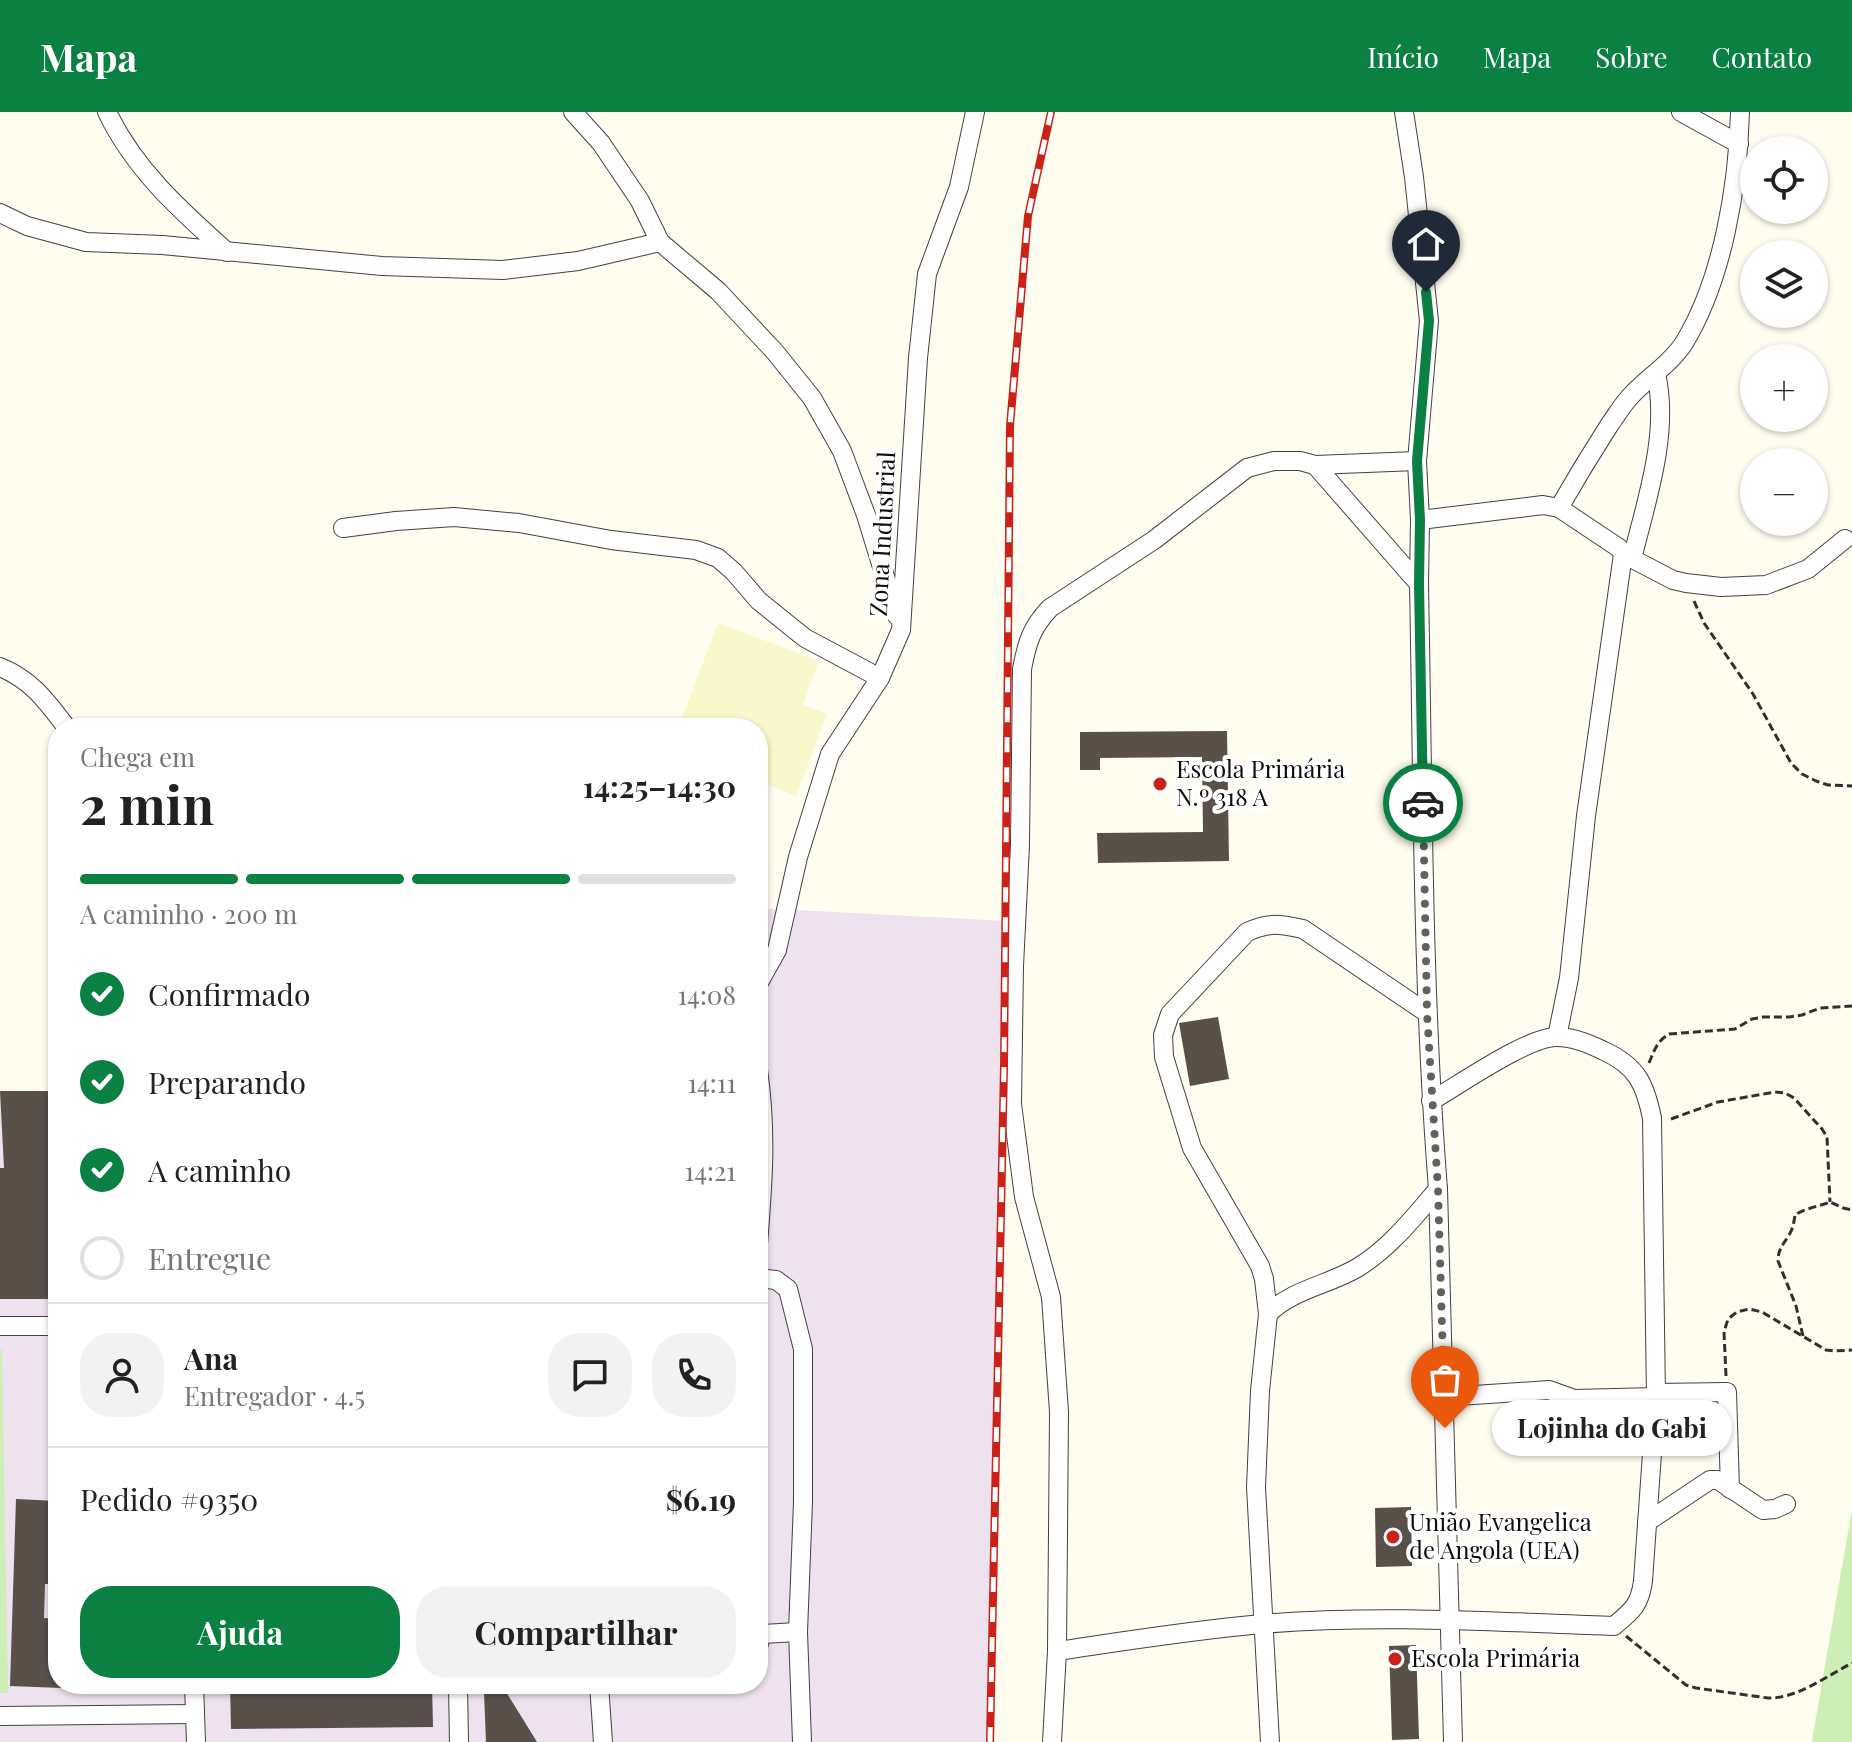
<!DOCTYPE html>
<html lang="pt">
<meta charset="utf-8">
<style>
body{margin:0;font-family:"Playfair Display",serif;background:#f2f2f2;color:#222;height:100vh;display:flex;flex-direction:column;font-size:30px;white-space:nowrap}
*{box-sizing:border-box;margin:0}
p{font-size:26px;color:#767676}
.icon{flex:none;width:44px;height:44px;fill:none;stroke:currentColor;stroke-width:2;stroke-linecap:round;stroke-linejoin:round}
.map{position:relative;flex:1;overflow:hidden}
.drawer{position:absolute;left:48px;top:606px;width:720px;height:976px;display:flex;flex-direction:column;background:#fff;border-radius:32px;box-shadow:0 2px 6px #0004}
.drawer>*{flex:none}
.controls{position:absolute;left:1740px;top:24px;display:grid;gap:16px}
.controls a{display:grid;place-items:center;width:88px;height:88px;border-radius:50%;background:#fff;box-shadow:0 2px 6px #0004;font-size:40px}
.pin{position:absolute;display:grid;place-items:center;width:68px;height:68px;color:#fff;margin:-82px -34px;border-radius:50% 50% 50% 0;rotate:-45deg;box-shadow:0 0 8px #0007}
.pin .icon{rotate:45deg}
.courier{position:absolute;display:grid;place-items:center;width:80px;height:80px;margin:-40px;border:6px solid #0b8043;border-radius:50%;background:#fff;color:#222;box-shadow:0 2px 10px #0007}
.bubble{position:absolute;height:56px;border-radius:28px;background:#fff;box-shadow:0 2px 6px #0004;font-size:26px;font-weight:700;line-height:56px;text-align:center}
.head em{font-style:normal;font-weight:700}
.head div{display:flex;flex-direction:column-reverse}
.head{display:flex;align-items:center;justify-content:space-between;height:136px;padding:0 32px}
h1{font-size:52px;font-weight:700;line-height:60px}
.bar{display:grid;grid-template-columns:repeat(4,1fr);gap:12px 8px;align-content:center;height:96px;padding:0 32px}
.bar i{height:10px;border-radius:6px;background:#e0e0e0}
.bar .current{background:#0b8043}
.bar p{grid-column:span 4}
.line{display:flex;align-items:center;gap:20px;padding:0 32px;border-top:2px solid #e0e0e0}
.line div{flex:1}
.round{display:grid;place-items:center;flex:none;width:84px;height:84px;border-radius:32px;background:#f2f2f2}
ol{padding:0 32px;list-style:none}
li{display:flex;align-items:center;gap:24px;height:88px}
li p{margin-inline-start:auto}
li .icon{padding:8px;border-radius:50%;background:#0b8043;color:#fff;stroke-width:4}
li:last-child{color:#767676}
li i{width:44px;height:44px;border:4px solid #e0e0e0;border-radius:50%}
.primary-button{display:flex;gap:16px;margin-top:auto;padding:16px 32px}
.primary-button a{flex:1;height:92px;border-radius:32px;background:#0b8043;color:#fff;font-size:32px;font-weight:700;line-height:92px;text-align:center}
.primary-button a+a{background:#f2f2f2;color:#222}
header{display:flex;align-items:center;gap:48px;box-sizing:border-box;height:112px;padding:0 40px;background:#0b8043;color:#fff}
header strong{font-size:38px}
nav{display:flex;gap:44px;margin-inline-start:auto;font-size:28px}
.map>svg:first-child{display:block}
.industrial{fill:#ede2ee}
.farmland{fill:#f8f8cc}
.green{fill:#cdeeb4}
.building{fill:#585049}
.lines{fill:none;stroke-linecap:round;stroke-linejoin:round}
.minor-casing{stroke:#414141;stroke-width:20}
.path{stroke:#303030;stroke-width:3;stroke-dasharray:8 4;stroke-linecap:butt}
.minor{stroke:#fff;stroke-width:18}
.rail-casing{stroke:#cc2118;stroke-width:8}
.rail{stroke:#fff;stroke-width:5;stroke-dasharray:15;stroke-linecap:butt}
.done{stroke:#62625d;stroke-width:8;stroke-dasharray:0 14.4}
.route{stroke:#0b8043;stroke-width:10}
.poi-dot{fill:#cc2118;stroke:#fff;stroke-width:3}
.labels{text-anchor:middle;stroke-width:8;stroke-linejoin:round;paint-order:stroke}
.street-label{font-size:24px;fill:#0e0e0e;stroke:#fff}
.poi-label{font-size:24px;fill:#0e0e0e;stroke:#fff;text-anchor:start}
</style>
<header>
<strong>Mapa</strong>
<nav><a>Início</a><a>Mapa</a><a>Sobre</a><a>Contato</a></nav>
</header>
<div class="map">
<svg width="1852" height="1630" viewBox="0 0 1852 1630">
<rect width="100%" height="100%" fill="#fffdef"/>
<polygon class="industrial" points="758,796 1006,809 994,1630 0,1630 0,979 58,979 58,1572 758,1572"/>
<polygon class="farmland" points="718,511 819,549 803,593 827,602 796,684 758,669 758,616 678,616"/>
<g class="green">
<polygon points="0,1238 2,1238 8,1581 0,1581"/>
<polygon points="1852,1397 1852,1630 1812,1630 1812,1629"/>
</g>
<g class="building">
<polygon points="1227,619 1229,749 1098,751 1097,721 1203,720 1202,645 1100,646 1100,658 1080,658 1080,620"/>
<polygon points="1218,905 1229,967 1190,974 1179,911"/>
<polygon points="0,979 58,979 58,1187 0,1187 0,1056 4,1056"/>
<polygon points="16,1387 58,1389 58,1472 45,1472 44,1506 58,1507 58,1572 165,1572 165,1580 10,1574"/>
<polygon points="1411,1395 1412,1454 1376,1455 1375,1396"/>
<polygon points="1416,1533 1419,1627 1392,1628 1389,1534"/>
<polygon points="230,1572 432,1572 433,1615 231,1617"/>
<polygon points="505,1578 537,1630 486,1630 484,1580"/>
</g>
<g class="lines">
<defs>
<g id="minor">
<path d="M107,0C135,58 180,98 227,140"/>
<polyline points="573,0 601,31 640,89 660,130 718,179 775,240 812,286 842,339 866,403 897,504"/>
<path d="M1404,0L1414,65L1429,209L1417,349L1420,408L1419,472C1423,674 1422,876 1438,1077L1453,1630"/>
<polyline points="1681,0 1739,32"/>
<polyline points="0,101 27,114 86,130 162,133 382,154 503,158 578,149 660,130"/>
<polyline points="1315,353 1419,472"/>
<path d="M1559,396C1575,368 1592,340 1610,312C1616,304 1621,295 1628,287C1645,267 1670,253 1684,231C1723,167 1738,74 1740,0"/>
<polyline points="1420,408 1543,393 1559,396 1619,436 1623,442 1586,704 1569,866 1557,925"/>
<polyline points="343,416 396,409 454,405 519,411 611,428 696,438 718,446 734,460 759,489 805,526 880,566"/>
<polyline points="1623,442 1673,468 1686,471 1721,475 1766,473 1808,457 1845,427"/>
<path d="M1632,447C1646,390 1670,320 1656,262"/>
<path d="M0,555C32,568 47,590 67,616"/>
<polyline points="758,872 777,838 798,745 830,642 880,566 901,518 918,246 927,162 959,75 975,0"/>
<path d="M758,958C767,1019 763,1071 758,1132"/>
<polyline points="758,1166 776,1168 788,1177 803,1237 803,1390 798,1520 802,1630"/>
<path d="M1268,1202C1291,1178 1328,1173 1357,1156C1390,1136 1414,1105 1438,1077"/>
<polyline points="0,1214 58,1214"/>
<polyline points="1656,1281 1727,1280 1730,1377"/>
<polyline points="1444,1285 1549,1278 1574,1287 1656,1285"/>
<polyline points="1647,1410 1710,1368 1718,1368 1763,1398 1775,1397 1786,1392"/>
<polyline points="758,1536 761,1522 798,1520"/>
<path d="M1057,1539C1125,1529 1193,1518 1262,1512C1379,1502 1497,1510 1614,1514C1632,1499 1640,1493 1643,1469L1656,1285L1652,1006C1645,972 1637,954 1604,939C1590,932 1574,925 1557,925C1529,924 1459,973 1431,989"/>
<polyline points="194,1572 196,1630"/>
<polyline points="458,1572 459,1630"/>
<polyline points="599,1572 603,1630"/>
<polyline points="0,1604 195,1602"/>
<path d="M1052,1630L1057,1539L1059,1300L1051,1185L1024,1085L1012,992L1014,854L1020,733L1022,557C1027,531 1031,516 1050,496L1154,428L1247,356L1274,349H1300L1315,353L1417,349"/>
<path d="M1270,1630L1256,1375L1260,1279L1268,1202L1264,1167L1260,1154L1192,1036L1164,945L1163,923L1170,902L1247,820C1269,810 1279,812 1303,817L1427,901"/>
</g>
</defs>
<use href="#minor" class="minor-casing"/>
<g class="path">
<polyline points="1694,489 1704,511 1753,582 1791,651 1802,662 1816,669 1828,673 1852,674"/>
<path d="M1649,951C1654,939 1657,929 1669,922L1735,917L1752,907L1763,905H1789L1802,903L1820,896L1852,894"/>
<polyline points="1671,1007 1718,990 1775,980 1785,981 1794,986 1822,1017 1827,1025 1830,1090"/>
<path d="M1803,1224L1796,1194L1778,1149C1778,1137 1783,1133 1789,1123C1793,1117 1794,1110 1795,1103C1803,1097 1820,1094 1830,1090L1843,1096L1852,1098"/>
<polyline points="1726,1264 1724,1220 1728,1207 1737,1200 1749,1197 1762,1200 1826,1238 1834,1239 1852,1238"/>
<path d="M1626,1524L1686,1573L1696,1576L1768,1586C1796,1587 1827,1564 1852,1551"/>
</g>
<use href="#minor" class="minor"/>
<defs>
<polyline id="rail" points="990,1630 1004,955 1010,314 1028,104 1051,0"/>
</defs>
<use href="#rail" class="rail-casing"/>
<use href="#rail" class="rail"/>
</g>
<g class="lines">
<polyline class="done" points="1423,691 1427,901 1438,1077 1445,1316"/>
<polyline class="route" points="1423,691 1419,472 1420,408 1417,349 1429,209 1426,180"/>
</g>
<g class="poi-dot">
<circle cx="1160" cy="672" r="8"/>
<circle cx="1393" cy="1425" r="8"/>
<circle cx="1395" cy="1547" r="8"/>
</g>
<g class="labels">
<g class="street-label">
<text transform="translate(883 422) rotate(-87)" y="8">Zona Industrial</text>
</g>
<g class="poi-label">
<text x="1176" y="666">Escola Primária<tspan x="1176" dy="28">N.º 318 A</tspan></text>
<text x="1409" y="1419">União Evangelica<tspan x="1409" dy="28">de Angola (UEA)</tspan></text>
<text x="1411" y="1555">Escola Primária</text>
</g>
</g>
</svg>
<div class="controls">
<a><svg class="icon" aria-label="locate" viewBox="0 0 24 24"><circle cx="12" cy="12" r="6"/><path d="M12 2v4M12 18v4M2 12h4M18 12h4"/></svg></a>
<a><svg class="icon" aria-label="layers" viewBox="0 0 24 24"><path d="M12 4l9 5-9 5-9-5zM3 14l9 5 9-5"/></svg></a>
<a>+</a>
<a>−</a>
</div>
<div class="pin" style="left:1445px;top:1316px;background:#ea580c"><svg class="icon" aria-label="bag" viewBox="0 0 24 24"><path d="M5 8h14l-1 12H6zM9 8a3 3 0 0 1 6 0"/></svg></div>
<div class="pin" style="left:1426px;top:180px;background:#1f2937"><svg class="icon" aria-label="home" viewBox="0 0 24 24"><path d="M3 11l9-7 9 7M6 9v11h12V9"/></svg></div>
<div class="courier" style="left:1423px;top:691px"><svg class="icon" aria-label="car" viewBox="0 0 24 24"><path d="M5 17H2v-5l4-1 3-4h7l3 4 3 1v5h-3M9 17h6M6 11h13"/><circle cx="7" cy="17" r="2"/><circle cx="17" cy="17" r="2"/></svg></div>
<div class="bubble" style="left:1492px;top:1288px;width:240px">Lojinha do Gabi</div>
<section class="drawer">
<div class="head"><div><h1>2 min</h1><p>Chega em</p></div><em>14:25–14:30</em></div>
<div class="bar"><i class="current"></i><i class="current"></i><i class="current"></i><i></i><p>A caminho · 200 m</p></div>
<ol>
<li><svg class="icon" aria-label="check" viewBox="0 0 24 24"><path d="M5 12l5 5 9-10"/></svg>Confirmado<p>14:08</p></li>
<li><svg class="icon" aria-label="check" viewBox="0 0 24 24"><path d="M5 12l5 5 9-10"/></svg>Preparando<p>14:11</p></li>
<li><svg class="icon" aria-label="check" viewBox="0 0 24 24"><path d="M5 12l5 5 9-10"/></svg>A caminho<p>14:21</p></li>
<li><i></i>Entregue</li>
</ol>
<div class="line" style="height:144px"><a class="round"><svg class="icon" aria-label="person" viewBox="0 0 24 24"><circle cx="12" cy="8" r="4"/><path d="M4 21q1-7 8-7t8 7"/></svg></a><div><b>Ana</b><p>Entregador · 4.5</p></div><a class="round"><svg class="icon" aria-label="chat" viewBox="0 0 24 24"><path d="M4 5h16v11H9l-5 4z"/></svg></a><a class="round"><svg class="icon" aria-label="phone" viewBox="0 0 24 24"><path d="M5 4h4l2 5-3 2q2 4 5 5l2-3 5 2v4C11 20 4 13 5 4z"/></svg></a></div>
<div class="line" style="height:104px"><div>Pedido #9350</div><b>$6.19</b></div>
<div class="primary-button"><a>Ajuda</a><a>Compartilhar</a></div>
</section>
</div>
